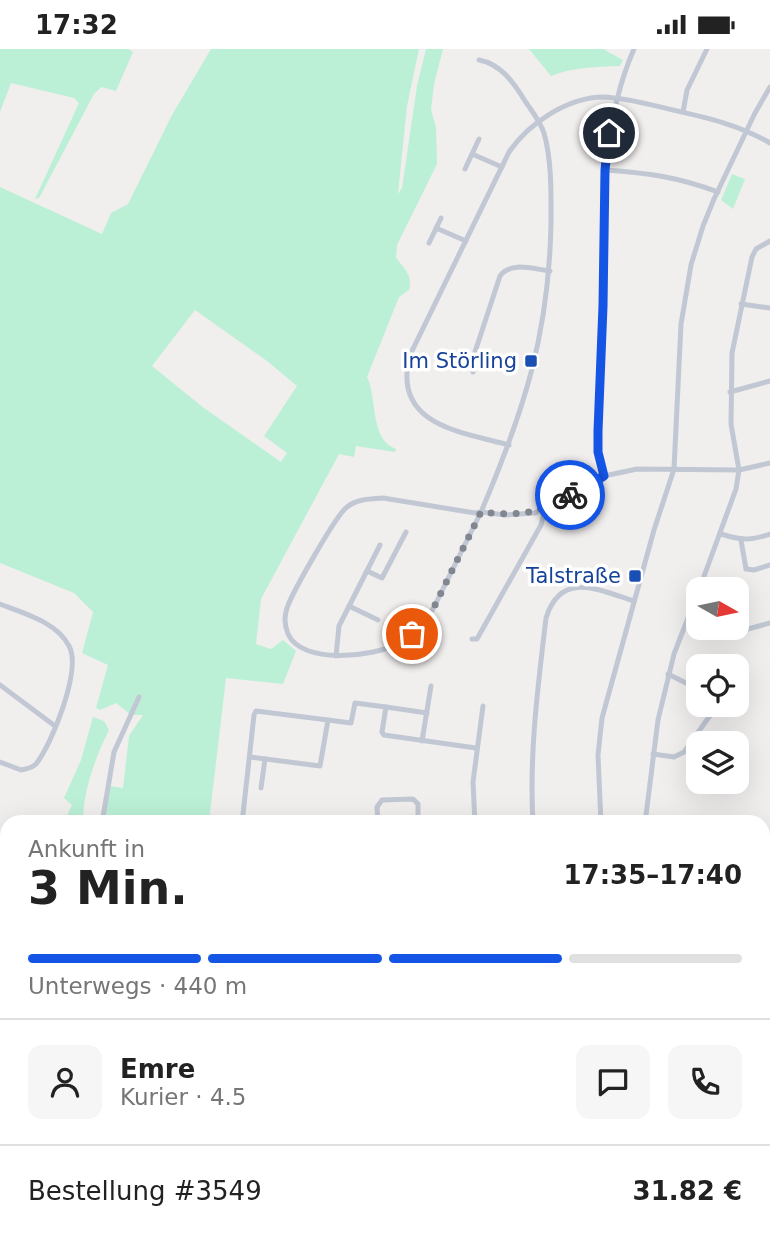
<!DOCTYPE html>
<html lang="de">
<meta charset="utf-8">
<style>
body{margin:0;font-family:"DejaVu Sans",sans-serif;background:#f6f6f6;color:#222;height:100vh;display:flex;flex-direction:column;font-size:26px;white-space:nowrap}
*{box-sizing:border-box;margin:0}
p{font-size:23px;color:#767676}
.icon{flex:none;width:38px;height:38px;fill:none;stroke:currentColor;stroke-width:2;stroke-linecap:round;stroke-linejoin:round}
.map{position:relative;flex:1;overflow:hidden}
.details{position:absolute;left:0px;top:766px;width:770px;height:436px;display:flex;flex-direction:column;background:#fff;border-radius:21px 21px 0 0;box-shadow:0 7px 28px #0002}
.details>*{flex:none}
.needle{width:46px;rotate:99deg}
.fabs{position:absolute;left:686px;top:528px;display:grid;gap:14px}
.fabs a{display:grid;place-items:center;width:63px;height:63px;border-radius:14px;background:#fff;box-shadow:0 7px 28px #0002;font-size:35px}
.pin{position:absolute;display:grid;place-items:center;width:60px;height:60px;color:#fff;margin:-30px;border:4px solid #fff;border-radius:50%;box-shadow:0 2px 7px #0007}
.courier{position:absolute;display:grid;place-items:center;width:70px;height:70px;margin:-35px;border:5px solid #1455e5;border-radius:50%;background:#fff;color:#222;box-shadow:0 2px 9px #0007}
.head em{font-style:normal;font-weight:700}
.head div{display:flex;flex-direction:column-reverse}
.head{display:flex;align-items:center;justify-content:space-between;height:119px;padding:0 28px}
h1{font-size:46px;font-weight:700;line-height:52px}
.bar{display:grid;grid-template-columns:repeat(4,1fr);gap:10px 7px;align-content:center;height:84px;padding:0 28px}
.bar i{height:9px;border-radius:5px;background:#e0e0e0}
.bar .selected{background:#1455e5}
.bar p{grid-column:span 4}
.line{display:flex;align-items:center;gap:18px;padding:0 28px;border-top:2px solid #e0e0e0}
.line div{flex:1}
.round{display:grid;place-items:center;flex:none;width:74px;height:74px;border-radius:14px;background:#f6f6f6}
.status{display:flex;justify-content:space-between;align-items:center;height:49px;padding:0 35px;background:#fff;direction:ltr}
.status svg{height:19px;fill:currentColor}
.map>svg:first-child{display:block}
.green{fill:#bbf0d6;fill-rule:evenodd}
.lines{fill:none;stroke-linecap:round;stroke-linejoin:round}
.stream{stroke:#87ccee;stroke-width:2}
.street{stroke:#c1c8d4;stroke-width:5}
.secondary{stroke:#c0c9d8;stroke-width:7}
.rail-casing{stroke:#b0b2b9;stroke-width:4.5}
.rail{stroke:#fff;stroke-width:2;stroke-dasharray:5;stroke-linecap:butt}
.done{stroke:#82878f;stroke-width:7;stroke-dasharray:0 12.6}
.route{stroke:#1455e5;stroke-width:9}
.transit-dot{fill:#1a4fb4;stroke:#fff;stroke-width:2.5}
.labels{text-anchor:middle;stroke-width:7;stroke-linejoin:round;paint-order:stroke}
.transit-label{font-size:21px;fill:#164399;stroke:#fff;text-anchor:end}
</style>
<div class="status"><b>17:32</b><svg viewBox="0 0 49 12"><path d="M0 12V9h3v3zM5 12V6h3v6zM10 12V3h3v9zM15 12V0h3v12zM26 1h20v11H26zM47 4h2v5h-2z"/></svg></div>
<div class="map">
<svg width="770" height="1202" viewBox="0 0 770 1202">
<rect width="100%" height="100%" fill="#f1eeee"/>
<g class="green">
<polygon points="0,0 128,0 133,3 116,42 101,38 94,45 39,149 35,150 79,54 74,49 11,34 0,63"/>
<path d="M211,0H419L407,57L398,145L402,139L417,37L426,0H443L434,35L431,61L436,78L437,115L397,196L396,209C405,220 413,227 409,241L399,248L367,328C378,350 369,390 396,400L395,403L356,397L354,408L339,405L261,550L256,595L271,600L283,591L296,602L283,635L226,629L209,773H104L109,737L123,739L129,687L143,666H131L116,654L100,661L96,659L108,616L82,604L93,563L74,544L0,514V138L102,185L111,164L128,155L172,66ZM195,261L267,312L297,337L264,387L287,404L281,413L204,359L152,317Z"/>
<path d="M529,0H603L623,11L620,17C597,18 573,18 551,27Z"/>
<polygon points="732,125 745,130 733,160 721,151"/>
<path d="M93,668L104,672L109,681C95,709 83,742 83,773H64L72,756L64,749L81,711Z"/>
<polygon points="763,1056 770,1057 770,1202 631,1202 635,1195 763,1195"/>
<polygon points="422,1195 554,1195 535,1202 421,1202"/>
</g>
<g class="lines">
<polyline class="stream" points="692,1195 696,1202"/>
<g class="street">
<path d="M479,11C501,15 514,34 525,52C532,62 540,72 544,84C552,112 551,146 551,174C549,285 524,362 481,463L506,466L535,464L604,427L637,420L739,421L770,414"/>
<polyline points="683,63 687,41 707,0"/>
<polyline points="472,105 502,118"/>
<polyline points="465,120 479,90"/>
<path d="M605,121C648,124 678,128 718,143"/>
<polyline points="436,179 466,192"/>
<polyline points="429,194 441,169"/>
<polyline points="741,255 770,259"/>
<path d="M473,323L472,312L500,227C511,212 533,220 550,222"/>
<polyline points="730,343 770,332"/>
<path d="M509,396C461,383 391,376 410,306L509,103C529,74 568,48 604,48C627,49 651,56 673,61C708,69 739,76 770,94"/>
<path d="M604,427L599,403L598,382C602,331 603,279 604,227C604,149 602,73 634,0"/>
<path d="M383,449L475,464L481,463L434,558C425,574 413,586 397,595C373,608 302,616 288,585C285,578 284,568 287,559C292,544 336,466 347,458C357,450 370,450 383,449Z"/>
<path d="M721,485C740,491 751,492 770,485"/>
<polyline points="741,491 746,520 754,521 770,516"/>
<polyline points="367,522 382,529 406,483"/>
<polyline points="699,541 736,440 739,421 731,375 732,304 752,208 756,200 770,192"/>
<path d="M0,555C23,564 57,573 69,597C82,620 52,695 36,715C32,719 27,720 21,721L0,713"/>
<polyline points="349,557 378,571"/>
<polyline points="734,579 744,581 770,574"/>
<polyline points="472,590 477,590 541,476 545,460"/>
<polyline points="336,607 339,577 380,496"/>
<polyline points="668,625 698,640"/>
<polyline points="0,636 55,677"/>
<polyline points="386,658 427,664"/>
<polyline points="328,671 351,674 355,654 386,658 382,683 384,686 476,699"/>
<polyline points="422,692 431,637"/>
<polyline points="653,705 674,708 684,703 714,661 715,656"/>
<polyline points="261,739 265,710"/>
<polyline points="102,774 114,703 139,648"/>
<polyline points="242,774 254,666 256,662 328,671 320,717 250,708"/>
<polyline points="278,774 283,774"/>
<polyline points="378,774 377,758 382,751 413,750 418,755 418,774"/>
<polyline points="475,774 473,733 483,657"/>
<path d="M533,774C529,704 538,637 546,569C561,521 599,541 634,552"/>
<polyline points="601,774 598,706 602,669 654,481 674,420 681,275 691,216 703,177 714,150 755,64 770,38"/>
<polyline points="645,774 658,671 674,605 698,543"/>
<polyline points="0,788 7,792"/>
<polyline points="0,842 7,845"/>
<polyline points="0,981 7,986"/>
<polyline points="0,1074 7,1076"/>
<polyline points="7,1083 5,1102 7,1127"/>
<polyline points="0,1135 7,1135"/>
<polyline points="0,1172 7,1174"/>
<polyline points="43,1195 55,1202"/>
<polyline points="0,1198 7,1186"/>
<polyline points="124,1202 124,1195"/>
<polyline points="153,1202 155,1195"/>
</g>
<g class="secondary">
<polyline points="763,831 770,820"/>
<polyline points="0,910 7,912"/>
<polyline points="763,1044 770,1028"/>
</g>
<defs>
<g id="rail">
<polyline points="763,888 770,876"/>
<polyline points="763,947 770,936"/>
<polyline points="0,966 7,971"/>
<polyline points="763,970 770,958"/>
<polyline points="342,1195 359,1202"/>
<polyline points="543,1202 559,1195"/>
<polyline points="625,1202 629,1195"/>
</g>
</defs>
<use href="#rail" class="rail-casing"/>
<use href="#rail" class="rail"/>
</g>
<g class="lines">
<path class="done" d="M412,585L426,572L434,558L481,463C519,467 538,465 570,446"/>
<polyline class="route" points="570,446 604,427 598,403 598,382 603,257 605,121 609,84"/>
</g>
<g class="transit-dot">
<rect x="524" y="305" width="14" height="14" rx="3.5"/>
<rect x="628" y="520" width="14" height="14" rx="3.5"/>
</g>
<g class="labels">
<g class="transit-label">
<text x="517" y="319">Im Störling</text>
<text x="621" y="534">Talstraße</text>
</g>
</g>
</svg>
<div class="fabs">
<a><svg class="needle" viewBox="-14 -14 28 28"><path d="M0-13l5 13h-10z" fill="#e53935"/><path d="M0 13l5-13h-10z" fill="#767676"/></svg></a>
<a><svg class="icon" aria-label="locate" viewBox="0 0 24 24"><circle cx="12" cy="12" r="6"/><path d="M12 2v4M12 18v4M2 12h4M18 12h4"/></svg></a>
<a><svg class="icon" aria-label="layers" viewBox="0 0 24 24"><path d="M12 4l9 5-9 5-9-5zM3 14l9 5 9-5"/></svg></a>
</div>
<div class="pin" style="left:412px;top:585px;background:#ea580c"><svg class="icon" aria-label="bag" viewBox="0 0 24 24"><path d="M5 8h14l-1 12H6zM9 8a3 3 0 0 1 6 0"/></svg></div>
<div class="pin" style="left:609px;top:84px;background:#1f2937"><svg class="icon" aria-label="home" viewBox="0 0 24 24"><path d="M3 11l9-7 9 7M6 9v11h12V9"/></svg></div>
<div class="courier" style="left:570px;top:446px"><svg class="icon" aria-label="bike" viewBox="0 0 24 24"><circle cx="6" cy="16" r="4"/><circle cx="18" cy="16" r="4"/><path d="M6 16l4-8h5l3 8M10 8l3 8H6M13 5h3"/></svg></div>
<section class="details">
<div class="head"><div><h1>3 Min.</h1><p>Ankunft in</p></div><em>17:35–17:40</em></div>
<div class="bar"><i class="selected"></i><i class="selected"></i><i class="selected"></i><i></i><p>Unterwegs · 440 m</p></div>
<div class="line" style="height:126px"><a class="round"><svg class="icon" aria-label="person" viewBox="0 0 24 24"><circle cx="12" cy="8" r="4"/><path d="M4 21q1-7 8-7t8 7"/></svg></a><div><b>Emre</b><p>Kurier · 4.5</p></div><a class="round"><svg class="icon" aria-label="chat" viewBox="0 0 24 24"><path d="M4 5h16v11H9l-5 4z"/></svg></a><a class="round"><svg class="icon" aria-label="phone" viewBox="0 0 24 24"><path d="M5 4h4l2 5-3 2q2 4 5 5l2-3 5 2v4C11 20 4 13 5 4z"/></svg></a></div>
<div class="line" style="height:91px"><div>Bestellung #3549</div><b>31.82 €</b></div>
</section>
</div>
